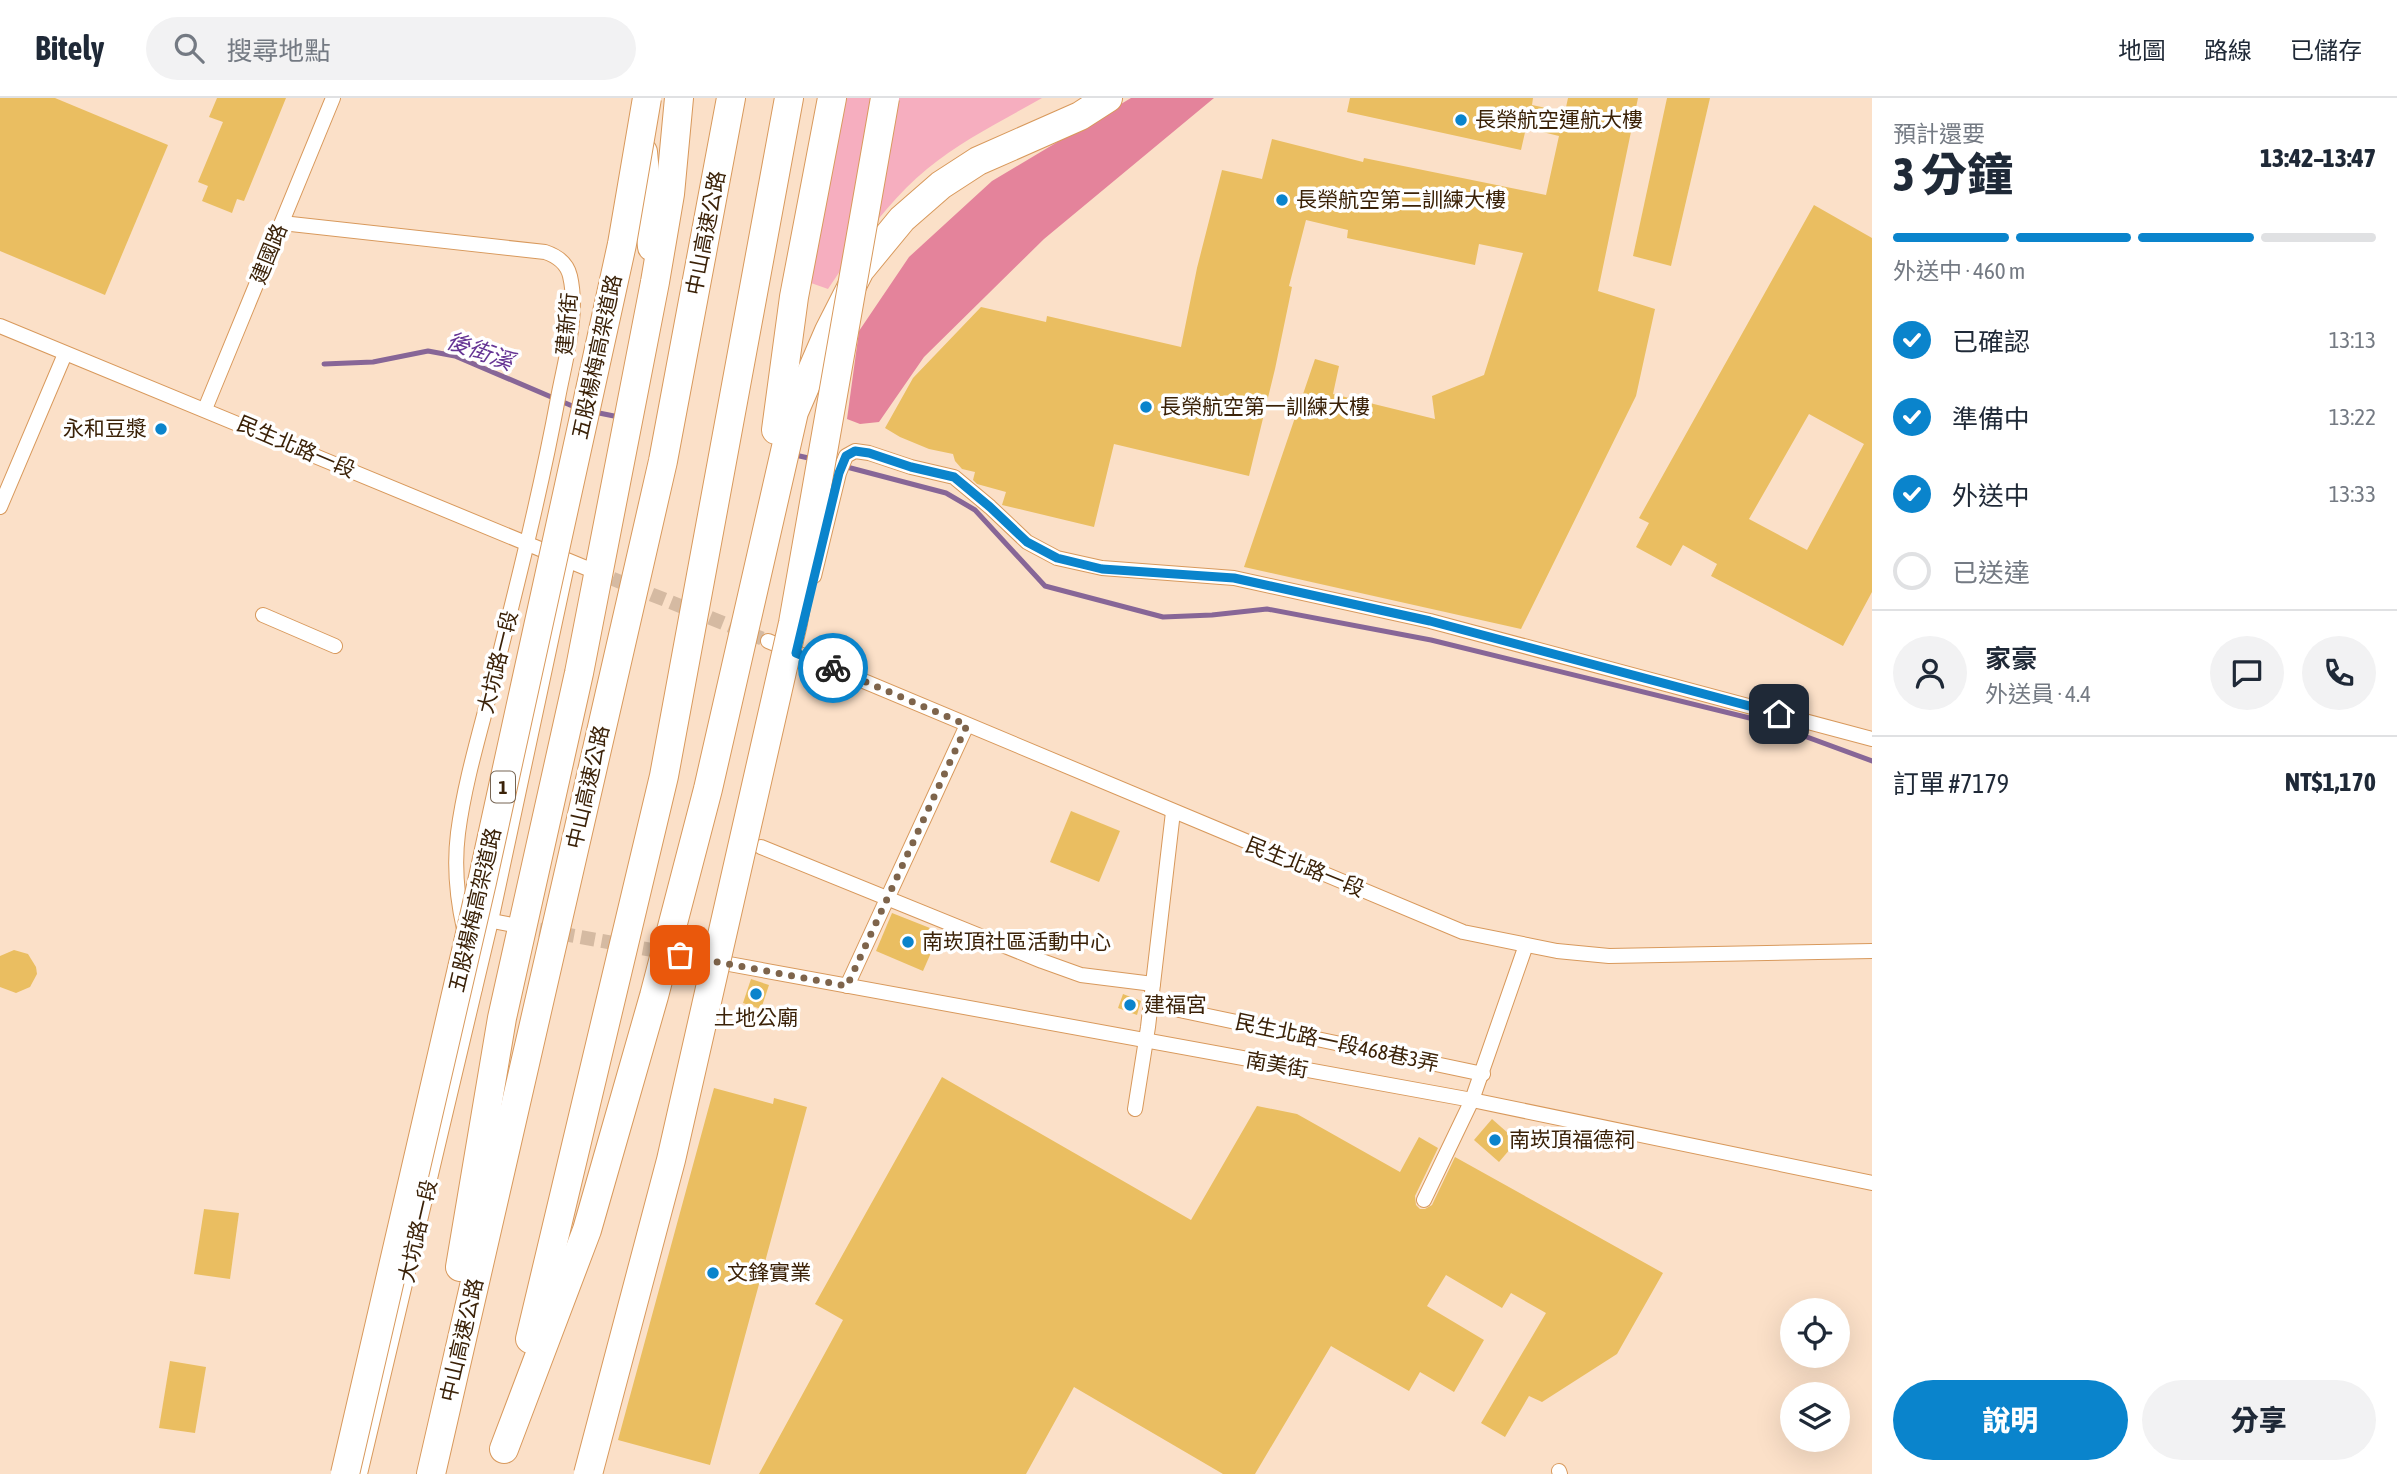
<!DOCTYPE html>
<html lang="zh-TW">
<meta charset="utf-8">
<style>
body{margin:0;font-family:"Asap Condensed","Noto Sans TC",sans-serif;background:#f2f2f3;color:#1f2937;height:100vh;display:flex;flex-direction:column;font-size:26px;white-space:nowrap}
*{box-sizing:border-box;margin:0}
p{font-size:23px;color:#747a83}
.icon{flex:none;width:38px;height:38px;fill:none;stroke:currentColor;stroke-width:2;stroke-linecap:round;stroke-linejoin:round}
.map{position:relative;flex:1;overflow:hidden}
.sheet{display:flex;flex-direction:column;background:#fff;width:525px}
.sheet>*{flex:none}
.controls{position:absolute;left:1780px;top:1200px;display:grid;gap:14px}
.controls a{display:grid;place-items:center;width:70px;height:70px;border-radius:50%;background:#fff;box-shadow:0 7px 28px #0002;font-size:35px}
.pin{position:absolute;display:grid;place-items:center;width:60px;height:60px;color:#fff;margin:-30px;border-radius:14px;box-shadow:0 4px 10px #0006}
.courier{position:absolute;display:grid;place-items:center;width:70px;height:70px;margin:-35px;border:5px solid #0a84cc;border-radius:50%;background:#fff;color:#222;box-shadow:0 2px 9px #0007}
.overview em{font-style:normal;font-weight:800}
.overview div{display:flex;flex-direction:column-reverse}
.overview{display:flex;align-items:center;justify-content:space-between;height:119px;padding:0 21px}
h1{font-size:46px;font-weight:800;line-height:52px}
.bar{display:grid;grid-template-columns:repeat(4,1fr);gap:10px 7px;align-content:center;height:84px;padding:0 21px}
.bar i{height:9px;border-radius:5px;background:#e0e1e3}
.bar .active{background:#0a84cc}
.bar p{grid-column:span 4}
.line{display:flex;align-items:center;gap:18px;padding:0 21px;border-top:2px solid #e0e1e3}
.line div{flex:1}
.round{display:grid;place-items:center;flex:none;width:74px;height:74px;border-radius:37px;background:#f2f2f3}
ol{padding:0 21px;list-style:none}
li{display:flex;align-items:center;gap:21px;height:77px}
li p{margin-inline-start:auto}
li .icon{padding:7px;border-radius:50%;background:#0a84cc;color:#fff;stroke-width:4}
li:last-child{color:#747a83}
li i{width:38px;height:38px;border:4px solid #e0e1e3;border-radius:50%}
.button{display:flex;gap:14px;margin-top:auto;padding:14px 21px}
.button a{flex:1;height:80px;border-radius:42px;background:#0a84cc;color:#fff;font-size:28px;font-weight:800;line-height:80px;text-align:center}
.button a+a{background:#f2f2f3;color:#1f2937}
header{display:flex;align-items:center;gap:42px;box-sizing:border-box;height:98px;padding:0 35px;background:#fff;border-bottom:2px solid #e0e1e3}
header strong{font-size:33px}
nav{display:flex;gap:38px;margin-inline-start:auto;font-size:24px}
.search{width:490px;height:63px;background:#f2f2f3;display:flex;align-items:center;gap:18px;box-sizing:border-box;padding:0 24px;border-radius:38px;color:#747a83;font-size:26px}
main{display:flex;flex:1;min-height:0}
.map>svg:first-child{display:block}
.green{fill:#f6aebf}
.forest{fill:#e4839b}
.lines{fill:none;stroke-linecap:round;stroke-linejoin:round}
.stream{stroke:#876697;stroke-width:5}
.building{fill:#eabe61;fill-rule:evenodd}
.minor-tunnel{stroke:#d5baa2;stroke-width:14;stroke-dasharray:14 7;stroke-linecap:butt}
.minor-casing{stroke:#d8995c;stroke-width:16}
.motorway-casing{stroke:#d8995c;stroke-width:30}
.minor{stroke:#fff;stroke-width:14}
.motorway{stroke:#fff;stroke-width:28}
.motorway-bridge-casing{stroke:#d8995c;stroke-width:30;stroke-linecap:butt}
.motorway-bridge{stroke:#fff;stroke-width:28}
.done{stroke:#7e644b;stroke-width:7;stroke-dasharray:0 12.6}
.route{stroke:#0a84cc;stroke-width:9}
.poi-dot{fill:#0a84cc;stroke:#fff;stroke-width:2.5}
.labels{text-anchor:middle;stroke-width:7;stroke-linejoin:round;paint-order:stroke}
.shield{fill:#fff;stroke:#766452;stroke-width:2}
.shield-label{font-size:19px;font-weight:bold;fill:#3b2208}
.poi-label{font-size:21px;fill:#3b2208;stroke:#fff;text-anchor:start}
.street-label{font-size:21px;fill:#3b2208;stroke:#fff}
.water-label{font-size:23px;font-style:italic;fill:#653494;stroke:#fff}
</style>
<header>
<strong>Bitely</strong>
<div class="search"><svg class="icon" aria-label="search" viewBox="0 0 24 24"><circle cx="10" cy="10" r="6"/><path d="M15 15l6 6"/></svg>搜尋地點</div>
<nav><a>地圖</a><a>路線</a><a>已儲存</a></nav>
</header>
<main>
<div class="map">
<svg width="1872" height="1376" viewBox="0 0 1872 1376">
<rect width="100%" height="100%" fill="#fbe0c8"/>
<path class="green" d="M846,0H1042C1004,22 962,42 927,71C889,102 855,150 828,191L811,185Z"/>
<polygon class="forest" points="1131,0 1214,0 1044,141 924,259 879,324 860,326 847,321 859,233 909,159 992,83"/>
<g class="lines">
<g class="stream">
<polyline points="324,266 373,264 428,253 455,258 577,310"/>
<polyline points="594,314 619,319"/>
<polyline points="795,357 813,361"/>
<polyline points="843,368 946,395 975,412 1045,488 1163,519 1212,517 1267,511 1431,542 1766,624 1872,663"/>
</g>
</g>
<g class="building">
<polygon points="0,0 55,0 168,47 105,197 0,153"/>
<polygon points="217,0 286,0 244,103 237,101 232,115 202,103 208,88 198,84 223,24 209,19"/>
<polygon points="1350,0 1533,0 1532,7 1565,14 1568,0 1638,0 1598,193 1655,211 1636,298 1521,531 1244,469 1315,261 1339,268 1333,296 1435,321 1432,298 1484,277 1523,155 1479,146 1475,167 1347,140 1348,132 1306,122 1289,188 1292,189 1275,271 1249,378 1114,346 1094,429 1002,407 1006,394 977,386 973,382 975,374 962,371 955,363 953,356 929,351 900,339 885,330 913,280 981,209 1046,224 1047,218 1181,249 1197,170 1222,72 1262,81 1272,41 1363,64 1364,60 1546,97 1559,38 1526,30 1521,52 1347,14"/>
<polygon points="1667,0 1710,0 1671,168 1633,158"/>
<path d="M1814,107L1872,140V494L1843,548L1711,478L1717,466L1683,447L1671,468L1636,449L1649,425L1639,420ZM1809,316L1864,346L1807,452L1749,421Z"/>
<polygon points="1071,713 1120,733 1099,784 1050,764"/>
<polygon points="892,815 940,834 923,873 876,853"/>
<polygon points="14,852 28,856 36,869 37,876 30,889 16,895 0,889 0,858"/>
<polygon points="751,881 769,887 761,911 743,905"/>
<polygon points="1123,896 1141,903 1137,917 1118,910"/>
<polygon points="942,979 1191,1122 1257,1008 1297,1016 1400,1074 1419,1039 1438,1050 1415,1098 1416,1107 1420,1111 1425,1111 1432,1107 1455,1059 1663,1175 1617,1256 1542,1304 1529,1298 1505,1339 1481,1325 1546,1215 1511,1195 1502,1210 1446,1177 1427,1208 1484,1242 1454,1294 1420,1274 1409,1293 1331,1248 1255,1376 1223,1376 1074,1289 1026,1376 759,1376 843,1222 815,1206"/>
<polygon points="714,990 773,1006 774,1000 807,1009 710,1367 618,1342"/>
<polygon points="1492,1021 1517,1043 1499,1064 1474,1042"/>
<polygon points="204,1111 239,1115 230,1181 194,1176"/>
<polygon points="170,1263 206,1269 195,1335 159,1330"/>
</g>
<g class="lines">
<g class="minor-tunnel">
<polyline points="593,473 768,543"/>
<polyline points="519,828 668,855"/>
</g>
<defs>
<g id="minor">
<path d="M282,125L545,154C557,158 567,165 570,178C579,217 565,262 558,300C541,392 518,483 495,575C482,628 465,681 458,735C454,767 457,800 464,831"/>
<polyline points="0,228 591,472"/>
<polyline points="205,311 333,0"/>
<polyline points="0,409 65,256"/>
<polyline points="814,478 839,375 846,358 855,353 869,355 911,369 954,379 990,409 1027,444 1057,460 1102,470 1234,480 1430,523 1872,641"/>
<polyline points="263,517 335,548"/>
<polyline points="768,543 1463,834 1557,853 1609,858 1872,853"/>
<polyline points="761,749 1042,863 1081,877 1153,886"/>
<polyline points="482,821 508,826"/>
<polyline points="680,857 1472,1002 1872,1085"/>
<polyline points="471,864 475,890"/>
<polyline points="847,888 967,627"/>
<polyline points="1151,906 1483,976"/>
<polyline points="1135,1011 1148,929 1173,714"/>
<polyline points="1424,1102 1472,1002 1526,847"/>
<polyline points="1559,1373 1560,1376"/>
<polyline points="360,1376 491,823 568,463"/>
</g>
<g id="motorway">
<polyline points="643,54 652,149"/>
<polyline points="776,332 794,199 832,0"/>
<polyline points="460,1169 502,920 579,575 655,184 670,96 679,0"/>
<polyline points="530,1241 664,678 789,0"/>
<polyline points="504,1351 587,1132 654,898 708,691 794,314 829,233 860,172 902,121 941,87 978,63 1080,18 1108,0"/>
<polyline points="431,1376 663,363 731,0"/>
</g>
</defs>
<use href="#minor" class="minor-casing"/>
<use href="#motorway" class="motorway-casing"/>
<use href="#minor" class="minor"/>
<use href="#motorway" class="motorway"/>
<defs>
<g id="motorway-bridge">
<polyline points="345,1376 482,784 622,146 647,0"/>
<polyline points="588,1376 671,1062 793,525 885,0"/>
</g>
</defs>
<use href="#motorway-bridge" class="motorway-bridge-casing"/>
<use href="#motorway-bridge" class="motorway-bridge"/>
</g>
<g class="lines">
<polyline class="done" points="680,857 847,888 967,627 833,570"/>
<polyline class="route" points="833,570 796,555 839,375 846,358 855,353 869,355 911,369 954,379 990,409 1027,444 1057,460 1102,471 1234,480 1430,523 1779,616"/>
</g>
<g class="poi-dot">
<circle cx="1461" cy="22" r="7"/>
<circle cx="1282" cy="102" r="7"/>
<circle cx="1146" cy="309" r="7"/>
<circle cx="161" cy="331" r="7"/>
<circle cx="908" cy="844" r="7"/>
<circle cx="756" cy="896" r="7"/>
<circle cx="1130" cy="907" r="7"/>
<circle cx="1495" cy="1042" r="7"/>
<circle cx="713" cy="1175" r="7"/>
</g>
<g class="labels">
<rect class="shield" x="491" y="673.5" width="24" height="31" rx="5"/>
<g class="shield-label">
<text x="503" y="696">1</text>
</g>
<g class="poi-label">
<text x="1475" y="29">長榮航空運航大樓</text>
<text x="1296" y="109">長榮航空第二訓練大樓</text>
<text x="1160" y="316">長榮航空第一訓練大樓</text>
<text x="147" y="338" text-anchor="end">永和豆漿</text>
<text x="922" y="851">南崁頂社區活動中心</text>
<text x="1144" y="914">建福宮</text>
<text x="756" y="927" text-anchor="middle">土地公廟</text>
<text x="1509" y="1049">南崁頂福德祠</text>
<text x="727" y="1182">文鋒實業</text>
</g>
<g class="street-label">
<text transform="translate(706 135) rotate(-79)" y="7">中山高速公路</text>
<text transform="translate(269 156) rotate(-68)" y="7">建國路</text>
<text transform="translate(567 226) rotate(-85)" y="7">建新街</text>
<text transform="translate(597 259) rotate(-78)" y="7">五股楊梅高架道路</text>
<text transform="translate(296 349) rotate(23)" y="7">民生北路一段</text>
<text transform="translate(498 564) rotate(-76)" y="7">大坑路一段</text>
<text transform="translate(588 689) rotate(-77)" y="7">中山高速公路</text>
<text transform="translate(1305 769) rotate(22)" y="7">民生北路一段</text>
<text transform="translate(475 812) rotate(-77)" y="7">五股楊梅高架道路</text>
<text transform="translate(1337 945) rotate(12)" y="7">民生北路一段468巷3弄</text>
<text transform="translate(1277 967) rotate(10)" y="7">南美街</text>
<text transform="translate(418 1133) rotate(-77)" y="7">大坑路一段</text>
<text transform="translate(462 1242) rotate(-77)" y="7">中山高速公路</text>
</g>
<g class="water-label">
<text transform="translate(480 253) rotate(20)" y="8">後街溪</text>
</g>
</g>
</svg>
<div class="controls">
<a><svg class="icon" aria-label="locate" viewBox="0 0 24 24"><circle cx="12" cy="12" r="6"/><path d="M12 2v4M12 18v4M2 12h4M18 12h4"/></svg></a>
<a><svg class="icon" aria-label="layers" viewBox="0 0 24 24"><path d="M12 4l9 5-9 5-9-5zM3 14l9 5 9-5"/></svg></a>
</div>
<div class="pin" style="left:680px;top:857px;background:#ea580c"><svg class="icon" aria-label="bag" viewBox="0 0 24 24"><path d="M5 8h14l-1 12H6zM9 8a3 3 0 0 1 6 0"/></svg></div>
<div class="pin" style="left:1779px;top:616px;background:#1f2937"><svg class="icon" aria-label="home" viewBox="0 0 24 24"><path d="M3 11l9-7 9 7M6 9v11h12V9"/></svg></div>
<div class="courier" style="left:833px;top:570px"><svg class="icon" aria-label="bike" viewBox="0 0 24 24"><circle cx="6" cy="16" r="4"/><circle cx="18" cy="16" r="4"/><path d="M6 16l4-8h5l3 8M10 8l3 8H6M13 5h3"/></svg></div>
</div>
<section class="sheet">
<div class="overview"><div><h1>3 分鐘</h1><p>預計還要</p></div><em>13:42–13:47</em></div>
<div class="bar"><i class="active"></i><i class="active"></i><i class="active"></i><i></i><p>外送中 · 460 m</p></div>
<ol>
<li><svg class="icon" aria-label="check" viewBox="0 0 24 24"><path d="M5 12l5 5 9-10"/></svg>已確認<p>13:13</p></li>
<li><svg class="icon" aria-label="check" viewBox="0 0 24 24"><path d="M5 12l5 5 9-10"/></svg>準備中<p>13:22</p></li>
<li><svg class="icon" aria-label="check" viewBox="0 0 24 24"><path d="M5 12l5 5 9-10"/></svg>外送中<p>13:33</p></li>
<li><i></i>已送達</li>
</ol>
<div class="line" style="height:126px"><a class="round"><svg class="icon" aria-label="person" viewBox="0 0 24 24"><circle cx="12" cy="8" r="4"/><path d="M4 21q1-7 8-7t8 7"/></svg></a><div><b>家豪</b><p>外送員 · 4.4</p></div><a class="round"><svg class="icon" aria-label="chat" viewBox="0 0 24 24"><path d="M4 5h16v11H9l-5 4z"/></svg></a><a class="round"><svg class="icon" aria-label="phone" viewBox="0 0 24 24"><path d="M5 4h4l2 5-3 2q2 4 5 5l2-3 5 2v4C11 20 4 13 5 4z"/></svg></a></div>
<div class="line" style="height:91px"><div>訂單 #7179</div><b>NT$1,170</b></div>
<div class="button"><a>說明</a><a>分享</a></div>
</section>
</main>
